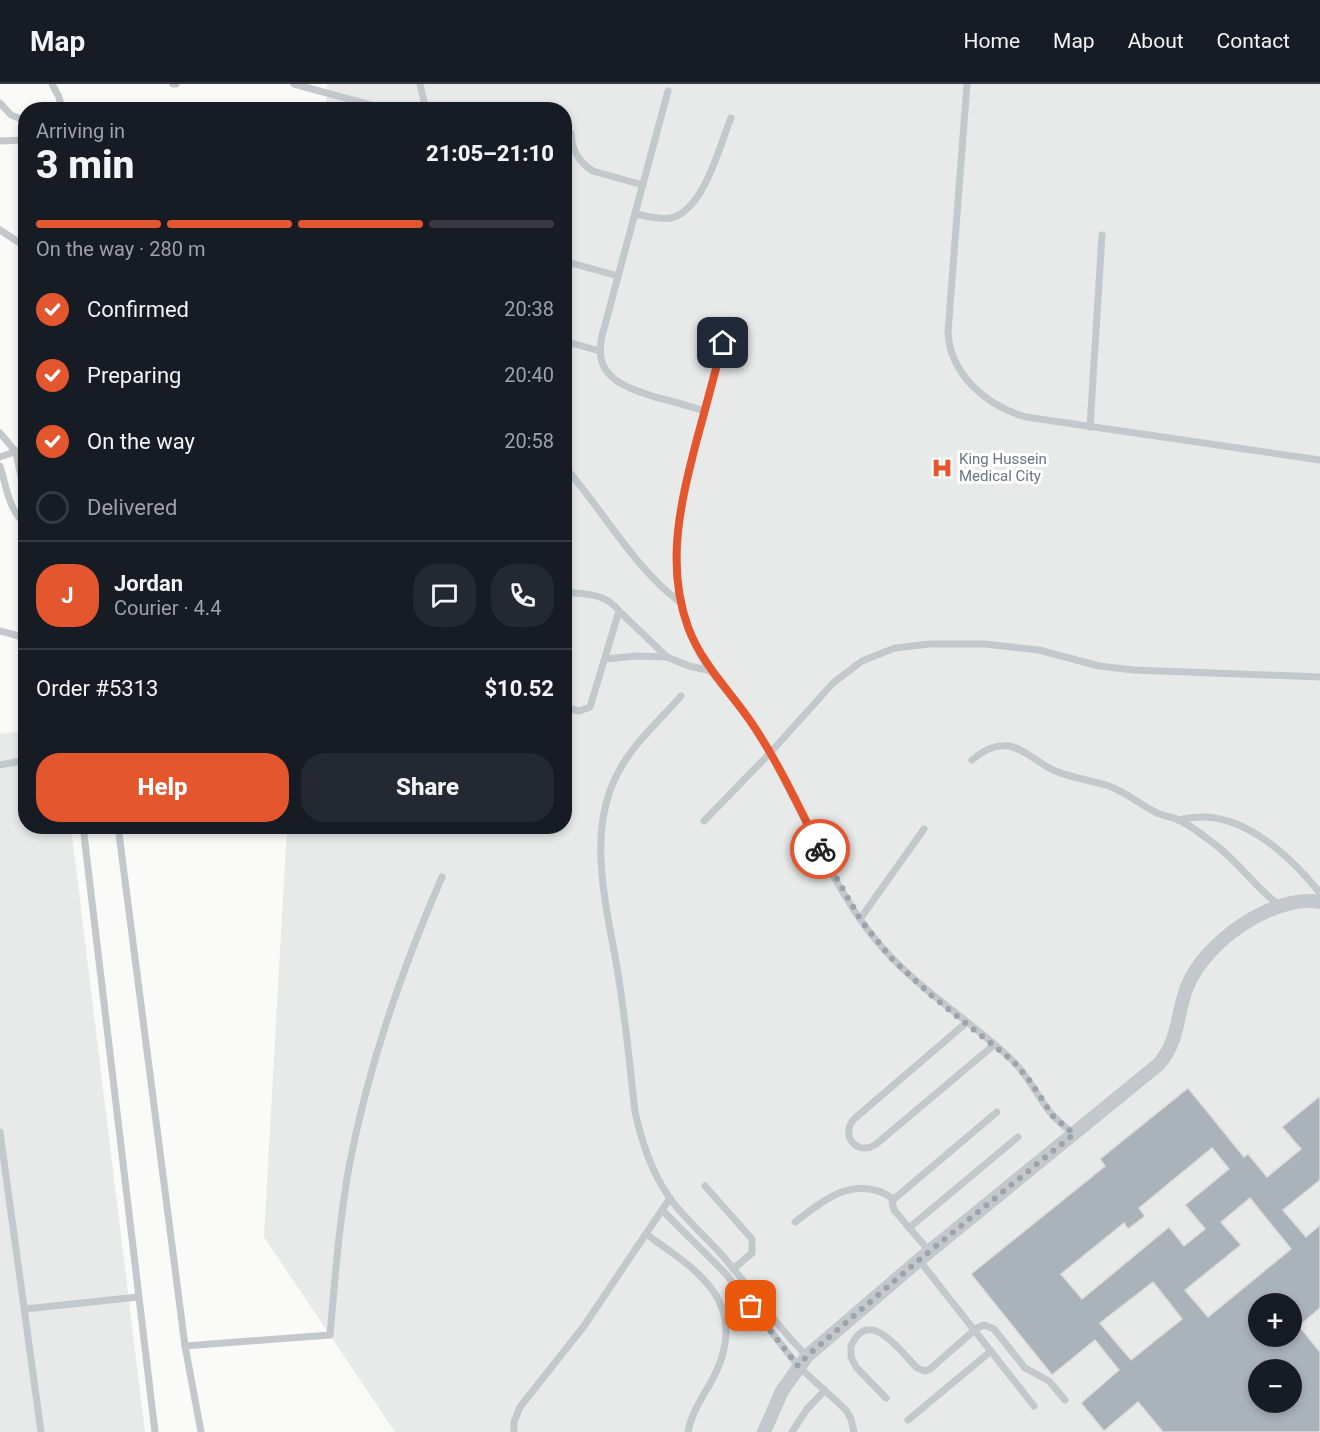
<!DOCTYPE html>
<meta charset="utf-8">
<style>
body{margin:0;font-family:Roboto,sans-serif;background:#242831;color:#f1f3f6;height:100vh;display:flex;flex-direction:column;font-size:22px;white-space:nowrap}
*{box-sizing:border-box;margin:0}
p{font-size:20px;color:#9ea1a6}
.icon{flex:none;width:33px;height:33px;fill:none;stroke:currentColor;stroke-width:2;stroke-linecap:round;stroke-linejoin:round}
.map{position:relative;flex:1;overflow:hidden}
.panel{position:absolute;left:18px;top:18px;width:554px;height:732px;display:flex;flex-direction:column;background:#171b24;border-radius:24px;box-shadow:0 3px 9px #0003}
.panel>*{flex:none}
.tools{position:absolute;left:1248px;top:1209px;display:grid;gap:12px}
.tools a{display:grid;place-items:center;width:54px;height:54px;border-radius:50%;background:#171b24;box-shadow:0 3px 9px #0003;font-size:30px}
.pin{position:absolute;display:grid;place-items:center;width:51px;height:51px;color:#fff;margin:-26px;border-radius:12px;box-shadow:0 3px 9px #0006}
.courier{position:absolute;display:grid;place-items:center;width:60px;height:60px;margin:-30px;border:4px solid #e4572e;border-radius:50%;background:#fff;color:#222;box-shadow:0 2px 8px #0007}
.head em{font-style:normal;font-weight:800}
.head div{display:flex;flex-direction:column-reverse}
.head{display:flex;align-items:center;justify-content:space-between;height:102px;padding:0 18px}
h1{font-size:39px;font-weight:800;line-height:45px}
.bar{display:grid;grid-template-columns:repeat(4,1fr);gap:9px 6px;align-content:center;height:72px;padding:0 18px}
.bar i{height:8px;border-radius:4px;background:#363941}
.bar .current{background:#e4572e}
.bar p{grid-column:span 4}
.line{display:flex;align-items:center;gap:15px;padding:0 18px;border-top:2px solid #363941}
.line div{flex:1}
.round{display:grid;place-items:center;flex:none;width:63px;height:63px;border-radius:24px;background:#242831}
ol{padding:0 18px;list-style:none}
li{display:flex;align-items:center;gap:18px;height:66px}
li p{margin-inline-start:auto}
li .icon{padding:6px;border-radius:50%;background:#e4572e;color:#fff;stroke-width:4}
li:last-child{color:#9ea1a6}
li i{width:33px;height:33px;border:3px solid #363941;border-radius:50%}
.action{display:flex;gap:12px;margin-top:auto;padding:12px 18px}
.action a{flex:1;height:69px;border-radius:24px;background:#e4572e;color:#fff;font-size:24px;font-weight:800;line-height:69px;text-align:center}
.action a+a{background:#242831;color:#f1f3f6}
header{display:flex;align-items:center;gap:36px;box-sizing:border-box;height:84px;padding:0 30px;background:#171b24;border-bottom:2px solid #363941}
header strong{font-size:28px}
nav{display:flex;gap:33px;margin-inline-start:auto;font-size:21px}
.map>svg:first-child{display:block}
.built{fill:#e8e9e9;fill-rule:evenodd}
.building{fill:#aab3b9;stroke:#dcdcda;stroke-width:1.5;fill-rule:evenodd}
.lines{fill:none;stroke-linecap:round;stroke-linejoin:round}
.service{stroke:#c3c8cc;stroke-width:7}
.minor{stroke:#c3c8cc;stroke-width:14}
.done{stroke:#99a4ac;stroke-width:6;stroke-dasharray:0 10.8}
.route{stroke:#e4572e;stroke-width:8}
.labels{text-anchor:middle;stroke-width:6;stroke-linejoin:round;paint-order:stroke}
.poi-label{font-size:15px;fill:#657683;stroke:#fff;text-anchor:start}
</style>
<header>
<strong>Map</strong>
<nav><a>Home</a><a>Map</a><a>About</a><a>Contact</a></nav>
</header>
<div class="map">
<svg width="1320" height="1348" viewBox="0 0 1320 1348">
<rect width="100%" height="100%" fill="#fafaf8"/>
<g class="built">
<path d="M327,0H1320V1348H395L264,1153L287,743L564,742V26L326,25ZM1258,1220H1292V1252H1258ZM1258,1286H1292V1318H1258Z"/>
<polygon points="25,647 26,742 71,743 145,1348 0,1348 0,650"/>
</g>
<path class="building" d="M1188,1004L1244,1073L1248,1070L1267,1093L1301,1065L1282,1043L1320,1012V1096L1283,1126L1306,1153L1320,1141V1224L1299,1242L1320,1268V1348H1163L1138,1318L1104,1347L1081,1319L1119,1286L1095,1256L1052,1291L971,1190L1105,1082L1100,1075ZM1212,1064L1229,1085L1185,1121L1205,1145L1184,1162L1169,1143L1082,1215L1061,1190L1124,1139L1128,1145L1145,1132L1139,1124ZM1250,1114L1291,1165L1208,1233L1185,1206L1241,1161L1221,1138ZM1153,1198L1182,1235L1131,1276L1100,1239ZM1258,1220H1292V1252H1258ZM1258,1286H1292V1318H1258Z"/>
<g class="lines">
<g class="service">
<polyline points="52,0 59,13 62,26"/>
<polyline points="173,0 176,0"/>
<polyline points="294,0 389,26"/>
<polyline points="420,0 426,26"/>
<path d="M967,0L948,248C950,291 987,322 1026,333L1320,376"/>
<path d="M668,7L602,252C592,293 624,303 655,313C672,317 688,322 705,327"/>
<polyline points="0,19 11,31 26,37"/>
<path d="M571,49C572,66 578,78 593,87L643,101"/>
<polyline points="0,57 26,56"/>
<path d="M635,130C647,132 659,136 671,134C704,126 719,63 731,34"/>
<polyline points="0,146 26,163"/>
<polyline points="564,177 618,192"/>
<path d="M729,236C719,273 709,310 699,348C686,398 672,447 678,499C681,531 693,563 712,589C728,609 745,628 759,650C799,715 827,796 875,855C915,904 968,934 1012,976C1028,991 1036,1010 1049,1027C1056,1036 1065,1043 1074,1050"/>
<polyline points="564,257 600,267"/>
<polyline points="1090,343 1102,151"/>
<polyline points="0,349 16,368 26,416"/>
<polyline points="0,373 26,364"/>
<path d="M0,382C6,401 9,428 26,440"/>
<path d="M564,382C604,427 632,482 681,519"/>
<path d="M564,508C585,510 606,509 619,527L590,623L579,627L564,623"/>
<polyline points="619,527 667,573"/>
<polyline points="0,547 26,554"/>
<polyline points="606,575 636,572 667,573 689,582 711,587"/>
<path d="M681,612C661,635 635,658 620,685C583,749 609,829 619,896C626,940 630,984 635,1028C642,1058 651,1087 669,1113C685,1136 709,1155 727,1177C754,1209 777,1243 807,1272"/>
<path d="M972,676C982,667 994,660 1009,662C1025,665 1038,679 1053,686C1071,694 1091,696 1109,702C1127,709 1141,721 1157,729C1164,732 1172,733 1179,736C1189,741 1200,749 1209,756C1236,774 1253,802 1279,821"/>
<polyline points="0,681 26,676"/>
<path d="M1178,736C1192,733 1206,731 1220,735C1259,743 1296,779 1320,809"/>
<polyline points="704,737 770,669 833,599 862,577 895,564 930,560 985,560 1039,566 1099,582 1134,586 1320,593"/>
<polyline points="83,742 155,1348"/>
<polyline points="118,742 185,1262 201,1348"/>
<polyline points="860,835 924,745"/>
<path d="M966,939L854,1035C840,1051 856,1072 875,1061L994,961"/>
<polyline points="0,1048 41,1348"/>
<polyline points="705,1102 752,1155 752,1169 733,1185"/>
<polyline points="662,1126 726,1190 798,1282 846,1326 851,1335 854,1348"/>
<path d="M795,1138C826,1115 855,1089 894,1115"/>
<polyline points="909,1144 1018,1053"/>
<path d="M646,1150C695,1185 748,1216 717,1286C708,1307 692,1324 688,1348"/>
<polyline points="930,1168 894,1126 892,1118 894,1115 997,1028"/>
<polyline points="919,1176 1034,1322"/>
<polyline points="25,1225 138,1213"/>
<path d="M185,1262L330,1251C335,1195 339,1139 349,1083C368,982 401,887 442,793"/>
<path d="M886,1314L856,1283L851,1273V1262C869,1221 902,1269 917,1284L925,1287L930,1285L977,1244L984,1241L994,1245L1025,1284L1049,1297L1065,1316"/>
<polyline points="908,1336 991,1267"/>
<polyline points="514,1348 514,1338 520,1323 584,1242 670,1114"/>
<polyline points="792,1348 807,1325 825,1306"/>
</g>
<path class="minor" d="M764,1348L782,1307L807,1272L919,1176L1159,980C1180,955 1176,931 1187,903C1204,859 1272,810 1320,818"/>
</g>
<g class="lines">
<polyline class="done" points="751,1222 798,1282 807,1272 919,1176 1074,1050 1053,1032 1030,997 1013,977 932,912 891,874 860,835 820,765"/>
<path class="route" d="M723,259C714,291 706,323 697,355C681,417 665,480 688,543C702,581 731,608 753,641C779,680 799,723 820,765"/>
</g>
<defs>
<symbol id="hospital-bare" viewBox="-9 -9 18 18"><path d="M-5-5h3v3.5h4V-5h3V5h-3V1.5h-4V5h-3Z" fill="#e4572e" stroke="#fff" stroke-width="2.5" paint-order="stroke"/></symbol>
</defs>
<g fill-rule="evenodd">
<use href="#hospital-bare" x="927" y="369" width="30" height="30"/>
</g>
<g class="labels">
<g class="poi-label">
<text x="959" y="380">King Hussein<tspan x="959" dy="17">Medical City</tspan></text>
</g>
</g>
</svg>
<div class="tools">
<a>+</a>
<a>−</a>
</div>
<div class="pin" style="left:751px;top:1222px;background:#ea580c"><svg class="icon" aria-label="bag" viewBox="0 0 24 24"><path d="M5 8h14l-1 12H6zM9 8a3 3 0 0 1 6 0"/></svg></div>
<div class="pin" style="left:723px;top:259px;background:#1f2937"><svg class="icon" aria-label="home" viewBox="0 0 24 24"><path d="M3 11l9-7 9 7M6 9v11h12V9"/></svg></div>
<div class="courier" style="left:820px;top:765px"><svg class="icon" aria-label="bike" viewBox="0 0 24 24"><circle cx="6" cy="16" r="4"/><circle cx="18" cy="16" r="4"/><path d="M6 16l4-8h5l3 8M10 8l3 8H6M13 5h3"/></svg></div>
<section class="panel">
<div class="head"><div><h1>3 min</h1><p>Arriving in</p></div><em>21:05–21:10</em></div>
<div class="bar"><i class="current"></i><i class="current"></i><i class="current"></i><i></i><p>On the way · 280 m</p></div>
<ol>
<li><svg class="icon" aria-label="check" viewBox="0 0 24 24"><path d="M5 12l5 5 9-10"/></svg>Confirmed<p>20:38</p></li>
<li><svg class="icon" aria-label="check" viewBox="0 0 24 24"><path d="M5 12l5 5 9-10"/></svg>Preparing<p>20:40</p></li>
<li><svg class="icon" aria-label="check" viewBox="0 0 24 24"><path d="M5 12l5 5 9-10"/></svg>On the way<p>20:58</p></li>
<li><i></i>Delivered</li>
</ol>
<div class="line" style="height:108px"><b class="round" style="background:#e4572e;color:#fff">J</b><div><b>Jordan</b><p>Courier · 4.4</p></div><a class="round"><svg class="icon" aria-label="chat" viewBox="0 0 24 24"><path d="M4 5h16v11H9l-5 4z"/></svg></a><a class="round"><svg class="icon" aria-label="phone" viewBox="0 0 24 24"><path d="M5 4h4l2 5-3 2q2 4 5 5l2-3 5 2v4C11 20 4 13 5 4z"/></svg></a></div>
<div class="line" style="height:78px"><div>Order #5313</div><b>$10.52</b></div>
<div class="action"><a>Help</a><a>Share</a></div>
</section>
</div>
